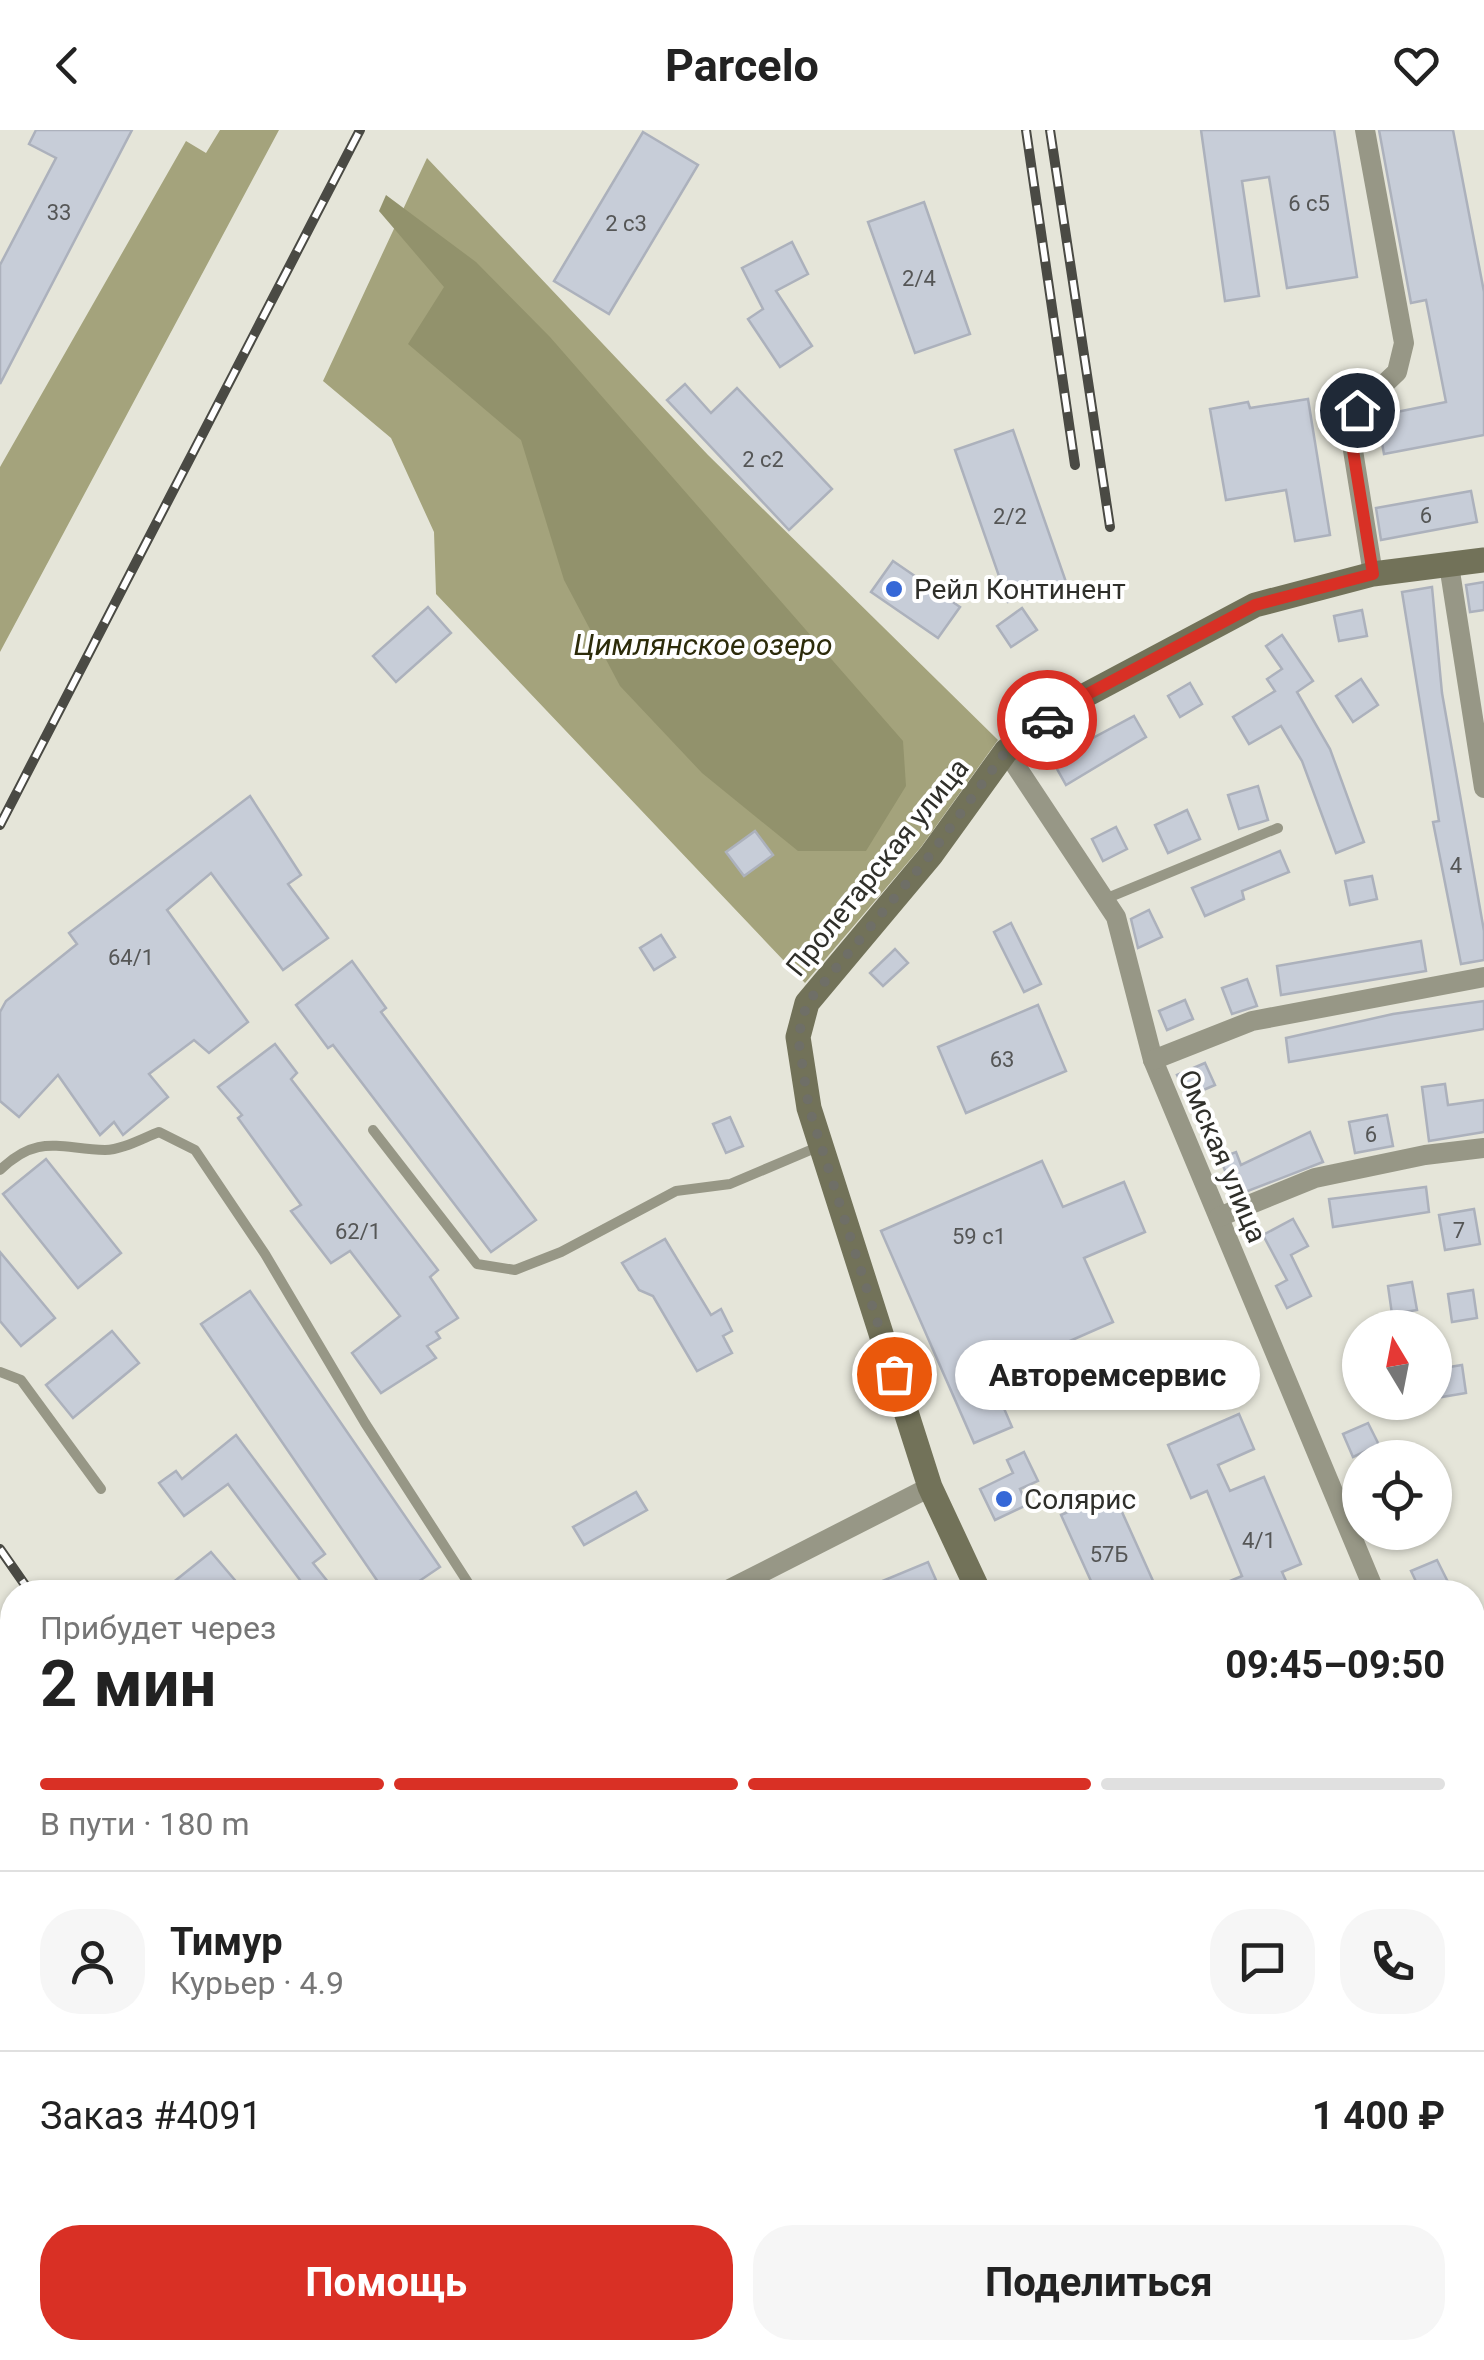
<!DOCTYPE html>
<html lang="ru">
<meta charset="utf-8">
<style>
body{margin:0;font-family:Roboto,sans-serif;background:#f6f6f6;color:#222;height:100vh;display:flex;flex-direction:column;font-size:38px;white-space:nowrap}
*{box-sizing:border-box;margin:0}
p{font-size:32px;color:#767676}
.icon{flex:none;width:55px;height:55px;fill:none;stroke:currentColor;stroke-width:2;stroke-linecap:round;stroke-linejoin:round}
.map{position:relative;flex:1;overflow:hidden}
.details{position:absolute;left:0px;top:1450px;width:1485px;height:780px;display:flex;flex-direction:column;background:#fff;border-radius:40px 40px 0 0;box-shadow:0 2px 8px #0004}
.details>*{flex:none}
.needle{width:65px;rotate:350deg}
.tools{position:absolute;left:1342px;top:1180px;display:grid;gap:20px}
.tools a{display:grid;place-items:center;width:110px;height:110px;border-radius:50%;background:#fff;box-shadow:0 2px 8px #0004;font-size:50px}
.pin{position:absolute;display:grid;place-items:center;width:85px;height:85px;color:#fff;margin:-42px;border:5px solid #fff;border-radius:50%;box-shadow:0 2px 10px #0007}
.courier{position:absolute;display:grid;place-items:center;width:100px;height:100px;margin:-50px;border:8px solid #d93025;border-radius:50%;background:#fff;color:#222;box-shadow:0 2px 12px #0007}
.bubble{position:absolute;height:70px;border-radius:35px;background:#fff;box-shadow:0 2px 8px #0004;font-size:32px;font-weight:700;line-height:70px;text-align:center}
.head em{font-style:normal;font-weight:700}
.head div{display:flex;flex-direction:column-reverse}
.head{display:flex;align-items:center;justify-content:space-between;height:170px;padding:0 40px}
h1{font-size:65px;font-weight:700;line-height:75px}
.bar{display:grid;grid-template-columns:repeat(4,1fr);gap:15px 10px;align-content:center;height:120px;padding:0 40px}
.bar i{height:12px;border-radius:8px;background:#e0e0e0}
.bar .selected{background:#d93025}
.bar p{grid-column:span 4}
.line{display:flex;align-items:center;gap:25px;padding:0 40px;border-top:2px solid #e0e0e0}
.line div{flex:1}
.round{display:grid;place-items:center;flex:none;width:105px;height:105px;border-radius:40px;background:#f6f6f6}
.cta{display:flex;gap:20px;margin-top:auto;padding:20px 40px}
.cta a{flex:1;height:115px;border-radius:40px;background:#d93025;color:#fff;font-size:40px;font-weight:700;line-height:115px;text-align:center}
.cta a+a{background:#f6f6f6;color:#222}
header{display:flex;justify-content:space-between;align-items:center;height:130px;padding:0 40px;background:#fff;font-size:45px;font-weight:700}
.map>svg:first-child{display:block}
.forest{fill:#a4a37c}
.water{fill:#92926c}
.building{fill:#c7cdd8;stroke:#acb1bc;stroke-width:2.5}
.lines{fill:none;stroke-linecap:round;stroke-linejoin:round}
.lane{stroke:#979786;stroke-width:10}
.street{stroke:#979786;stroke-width:20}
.secondary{stroke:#727259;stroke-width:25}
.rail-casing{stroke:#4a4a44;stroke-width:10}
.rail{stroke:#fff;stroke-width:6;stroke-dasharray:19;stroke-linecap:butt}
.done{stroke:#6f6f67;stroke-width:10;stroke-dasharray:0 18}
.route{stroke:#d93025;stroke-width:12}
.poi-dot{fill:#3668d7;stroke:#fff;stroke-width:4}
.labels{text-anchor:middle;stroke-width:8;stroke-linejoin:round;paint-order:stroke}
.number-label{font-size:22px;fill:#555656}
.poi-label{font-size:28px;fill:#2f2f2a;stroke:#fff;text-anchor:start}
.street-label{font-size:28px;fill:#2f2f2a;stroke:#fff}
.water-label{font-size:30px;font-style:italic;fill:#2c2b0a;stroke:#fff}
</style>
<header><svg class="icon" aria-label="back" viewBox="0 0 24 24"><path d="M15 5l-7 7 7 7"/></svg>Parcelo<svg class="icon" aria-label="heart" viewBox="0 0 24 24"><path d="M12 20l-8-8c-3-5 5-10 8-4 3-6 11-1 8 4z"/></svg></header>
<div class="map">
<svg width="1484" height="2230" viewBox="0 0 1484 2230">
<rect width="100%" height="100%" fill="#e5e5d9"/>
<g class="forest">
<polygon points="220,0 279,0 0,522 0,337 186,11 206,23"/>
<polygon points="427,28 708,325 998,610 921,717 805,853 436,464 434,402 391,308 323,251"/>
</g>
<g class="water">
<polygon points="386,65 476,132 550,207 903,611 906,656 866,721 798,721 702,643 620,556 564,450 521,310 408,214 444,157 379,81"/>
<polygon points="1473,1736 1484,1758 1484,2051 1472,2011"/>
</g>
<g class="building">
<polygon points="36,0 132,0 0,254 0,135 56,28 29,14"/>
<polygon points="1201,0 1334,0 1357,147 1287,158 1269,47 1242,51 1259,166 1225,171"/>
<polygon points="1379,0 1453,0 1484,162 1484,305 1384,324 1377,286 1446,272 1426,170 1411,173"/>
<polygon points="643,2 698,35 609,184 554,151"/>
<polygon points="924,72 970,204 915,223 868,92"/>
<polygon points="792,112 808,144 776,161 812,216 780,237 748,189 763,179 742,138"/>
<polygon points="685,254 711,283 737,258 832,359 789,400 667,270"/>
<polygon points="1308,269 1330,405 1295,411 1286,360 1226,370 1210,279 1248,272 1250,278"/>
<polygon points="1013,300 1066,452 1008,472 955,320"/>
<polygon points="1471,361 1477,392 1381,410 1376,378"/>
<polygon points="893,431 960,477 938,508 871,462"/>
<polygon points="1484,452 1484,480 1470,482 1466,455"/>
<polygon points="1432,457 1442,563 1484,801 1484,830 1461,834 1433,692 1439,691 1402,462"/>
<polygon points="428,477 451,503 396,552 373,526"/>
<polygon points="1022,478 1037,500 1011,517 997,496"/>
<polygon points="1362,480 1367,506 1339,511 1334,486"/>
<polygon points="1282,505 1313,551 1297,562 1330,619 1364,712 1336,723 1302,631 1281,596 1249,614 1233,587 1275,561 1267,549 1282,539 1266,516"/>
<polygon points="1361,549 1378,575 1353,592 1336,566"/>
<polygon points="1190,553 1202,574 1180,587 1168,566"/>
<polygon points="1134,586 1146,607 1066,655 1052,630"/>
<polygon points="1258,656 1268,690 1239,699 1228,665"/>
<polygon points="250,666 301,745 288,754 328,808 283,840 211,743 167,780 248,892 209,923 194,910 149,944 168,967 123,1005 114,992 100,1005 58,945 19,987 0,971 0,882 6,871 77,814 69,803"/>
<polygon points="1187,680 1200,709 1168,723 1155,695"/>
<polygon points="1116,697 1127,719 1103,731 1092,709"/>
<polygon points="755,701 773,725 744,746 726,722"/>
<polygon points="1280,721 1289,742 1242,761 1244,769 1205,786 1192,758"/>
<polygon points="1372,746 1377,769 1350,775 1345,751"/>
<polygon points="1149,780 1162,807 1138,818 1131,789"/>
<polygon points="1011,793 1041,854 1024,862 994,802"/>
<polygon points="661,805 675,827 654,840 640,818"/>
<polygon points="1421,811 1426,841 1281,865 1277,836"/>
<polygon points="895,819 908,833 883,856 870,843"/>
<polygon points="352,831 386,878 381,882 536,1090 491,1122 333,915 328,918 296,875"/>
<polygon points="1247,849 1257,876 1232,884 1222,858"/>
<polygon points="1185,870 1193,889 1167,900 1159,881"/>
<polygon points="1484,871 1484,899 1289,932 1286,908 1393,884"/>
<polygon points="1038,875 1066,941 966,983 938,917"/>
<polygon points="275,914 297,943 291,949 438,1140 430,1147 458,1188 436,1202 440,1208 427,1216 436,1228 381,1263 352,1223 400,1186 350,1121 331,1133 291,1081 301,1075 238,988 242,985 218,957"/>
<polygon points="1205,933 1215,955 1187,967 1177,945"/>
<polygon points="1445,954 1448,975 1484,970 1484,1002 1429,1011 1422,957"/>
<polygon points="1387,985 1393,1016 1355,1023 1349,992"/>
<polygon points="730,987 743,1016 726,1023 713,994"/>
<polygon points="1310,1002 1323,1032 1235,1066 1220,1028 1236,1022 1241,1035"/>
<polygon points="46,1029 121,1123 78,1158 3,1064"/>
<polygon points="1042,1031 1063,1077 1124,1052 1145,1102 1084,1128 1113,1192 990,1246 1012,1297 974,1313 881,1101"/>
<polygon points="1426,1057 1429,1082 1333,1097 1329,1069"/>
<polygon points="1474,1079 1480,1114 1445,1120 1439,1085"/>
<polygon points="1293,1089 1308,1116 1291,1125 1311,1166 1287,1178 1276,1156 1287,1150 1263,1105"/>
<polygon points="665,1109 711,1185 721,1179 732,1201 723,1206 732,1223 697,1241 653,1166 639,1160 622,1133"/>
<polygon points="0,1122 55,1188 21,1216 0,1191"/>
<polygon points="1412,1152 1417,1180 1392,1184 1388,1156"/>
<polygon points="1473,1160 1477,1188 1452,1192 1448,1164"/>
<polygon points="250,1161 440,1437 403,1462 385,1462 201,1194"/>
<polygon points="112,1201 139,1233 73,1288 46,1255"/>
<polygon points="1462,1235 1466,1263 1442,1267 1437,1239"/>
<polygon points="1239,1284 1254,1319 1218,1335 1230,1361 1264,1347 1301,1434 1282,1442 1291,1462 1204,1462 1242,1446 1207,1361 1191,1368 1168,1315"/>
<polygon points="1368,1293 1379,1315 1353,1327 1343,1304"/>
<polygon points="236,1305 325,1424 313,1433 336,1462 309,1462 228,1354 184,1386 159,1353 176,1341 182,1349"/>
<polygon points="1024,1322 1038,1351 1020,1359 1027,1375 995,1390 980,1359 1013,1343 1007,1330"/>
<polygon points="636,1362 647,1380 584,1415 573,1397"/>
<polygon points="1113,1362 1158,1462 1096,1462 1061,1385"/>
<polygon points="211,1422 245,1462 161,1462"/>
<polygon points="1437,1430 1448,1452 1421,1462 1411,1441"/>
<polygon points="928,1432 936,1450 908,1462 856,1462"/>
</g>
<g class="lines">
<g class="lane">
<polyline points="1105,769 1278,698"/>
<polyline points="373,1000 477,1134 515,1140 561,1122 676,1061 730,1054 820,1016"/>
<path d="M0,1040C38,1003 60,1019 105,1020C122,1020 143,1008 159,1002L195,1020L265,1124L365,1293L474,1462"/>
<polyline points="0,1242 21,1250 101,1359"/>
<polyline points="753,2218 766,2230"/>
<polyline points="871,2230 875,2218"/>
</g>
<g class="street">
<polyline points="1365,0 1404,213 1397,242 1357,280 1351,308 1373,444"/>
<polyline points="1449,435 1484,658"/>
<polyline points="1006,621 1116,787 1153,930 1375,1462"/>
<polyline points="1153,930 1252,891 1484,847"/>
<polyline points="1219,1087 1315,1048 1425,1025 1484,1018"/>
<polyline points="724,1462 930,1357"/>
<polyline points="1472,1627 1484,1625"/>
<polyline points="1472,1671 1484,1692"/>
<polyline points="977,2230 991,2218"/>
</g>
<g class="secondary">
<polyline points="979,1462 930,1357 809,978 798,907 807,873 931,725 1006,621 1069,574 1255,475 1373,444 1484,430"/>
<polyline points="1311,2218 1317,2230"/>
</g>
<defs>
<g id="rail">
<polyline points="1026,0 1075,335"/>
<polyline points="1050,0 1110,397"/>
<polyline points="0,695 360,0"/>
<polyline points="0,1419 30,1462"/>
<polyline points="0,1626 12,1641"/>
</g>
</defs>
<use href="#rail" class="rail-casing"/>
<use href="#rail" class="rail"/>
</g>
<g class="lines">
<polyline class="done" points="894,1244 809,978 798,907 807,873 931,724 1006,621 1047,590"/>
<polyline class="route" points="1047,590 1069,574 1255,475 1373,444 1351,308 1357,280"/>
</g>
<g class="poi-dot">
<circle cx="894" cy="459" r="10"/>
<circle cx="1004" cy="1369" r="10"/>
</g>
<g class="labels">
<g class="number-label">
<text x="1309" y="81">6 с5</text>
<text x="59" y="90">33</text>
<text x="626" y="101">2 с3</text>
<text x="919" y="156">2/4</text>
<text x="763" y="337">2 с2</text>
<text x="1426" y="393">6</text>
<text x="1010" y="394">2/2</text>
<text x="1456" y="743">4</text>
<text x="131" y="835">64/1</text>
<text x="1002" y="937">63</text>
<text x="1371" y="1012">6</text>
<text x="1459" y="1108">7</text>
<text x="358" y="1109">62/1</text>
<text x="979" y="1114">59 с1</text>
<text x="1259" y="1418">4/1</text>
<text x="1109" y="1432">57Б</text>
</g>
<g class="poi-label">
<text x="914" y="469">Рейл Континент</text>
<text x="1024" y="1379">Солярис</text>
</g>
<g class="street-label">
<text transform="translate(877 737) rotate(-51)" y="10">Пролетарская улица</text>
<text transform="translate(1223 1026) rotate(67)" y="10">Омская улица</text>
</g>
<g class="water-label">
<text x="703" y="525">Цимлянское озеро</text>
</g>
</g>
</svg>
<div class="tools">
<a><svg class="needle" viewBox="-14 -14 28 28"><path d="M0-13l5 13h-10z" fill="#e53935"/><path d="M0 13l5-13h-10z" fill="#767676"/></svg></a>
<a><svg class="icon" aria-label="locate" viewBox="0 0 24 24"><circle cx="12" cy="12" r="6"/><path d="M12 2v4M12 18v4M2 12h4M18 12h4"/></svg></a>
</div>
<div class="pin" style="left:894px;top:1244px;background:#ea580c"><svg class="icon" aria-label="bag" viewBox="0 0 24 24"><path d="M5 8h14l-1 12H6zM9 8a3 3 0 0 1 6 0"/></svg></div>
<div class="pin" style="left:1357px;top:280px;background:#1f2937"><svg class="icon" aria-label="home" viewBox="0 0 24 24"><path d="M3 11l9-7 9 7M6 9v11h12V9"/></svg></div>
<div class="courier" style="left:1047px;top:590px"><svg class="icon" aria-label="car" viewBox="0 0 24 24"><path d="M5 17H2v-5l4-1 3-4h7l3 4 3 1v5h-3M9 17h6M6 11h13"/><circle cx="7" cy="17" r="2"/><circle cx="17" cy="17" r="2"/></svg></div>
<div class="bubble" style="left:955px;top:1210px;width:305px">Авторемсервис</div>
<section class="details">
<div class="head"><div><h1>2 мин</h1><p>Прибудет через</p></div><em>09:45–09:50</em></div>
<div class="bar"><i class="selected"></i><i class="selected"></i><i class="selected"></i><i></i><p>В пути · 180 m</p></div>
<div class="line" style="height:180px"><a class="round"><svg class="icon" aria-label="person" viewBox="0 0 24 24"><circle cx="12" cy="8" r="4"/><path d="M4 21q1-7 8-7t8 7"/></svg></a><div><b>Тимур</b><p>Курьер · 4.9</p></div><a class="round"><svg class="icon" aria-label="chat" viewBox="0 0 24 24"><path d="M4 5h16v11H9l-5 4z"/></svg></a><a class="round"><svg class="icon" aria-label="phone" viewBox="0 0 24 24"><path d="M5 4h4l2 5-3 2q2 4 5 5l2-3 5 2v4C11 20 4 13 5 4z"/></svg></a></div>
<div class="line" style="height:130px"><div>Заказ #4091</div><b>1 400 ₽</b></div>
<div class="cta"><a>Помощь</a><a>Поделиться</a></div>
</section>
</div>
